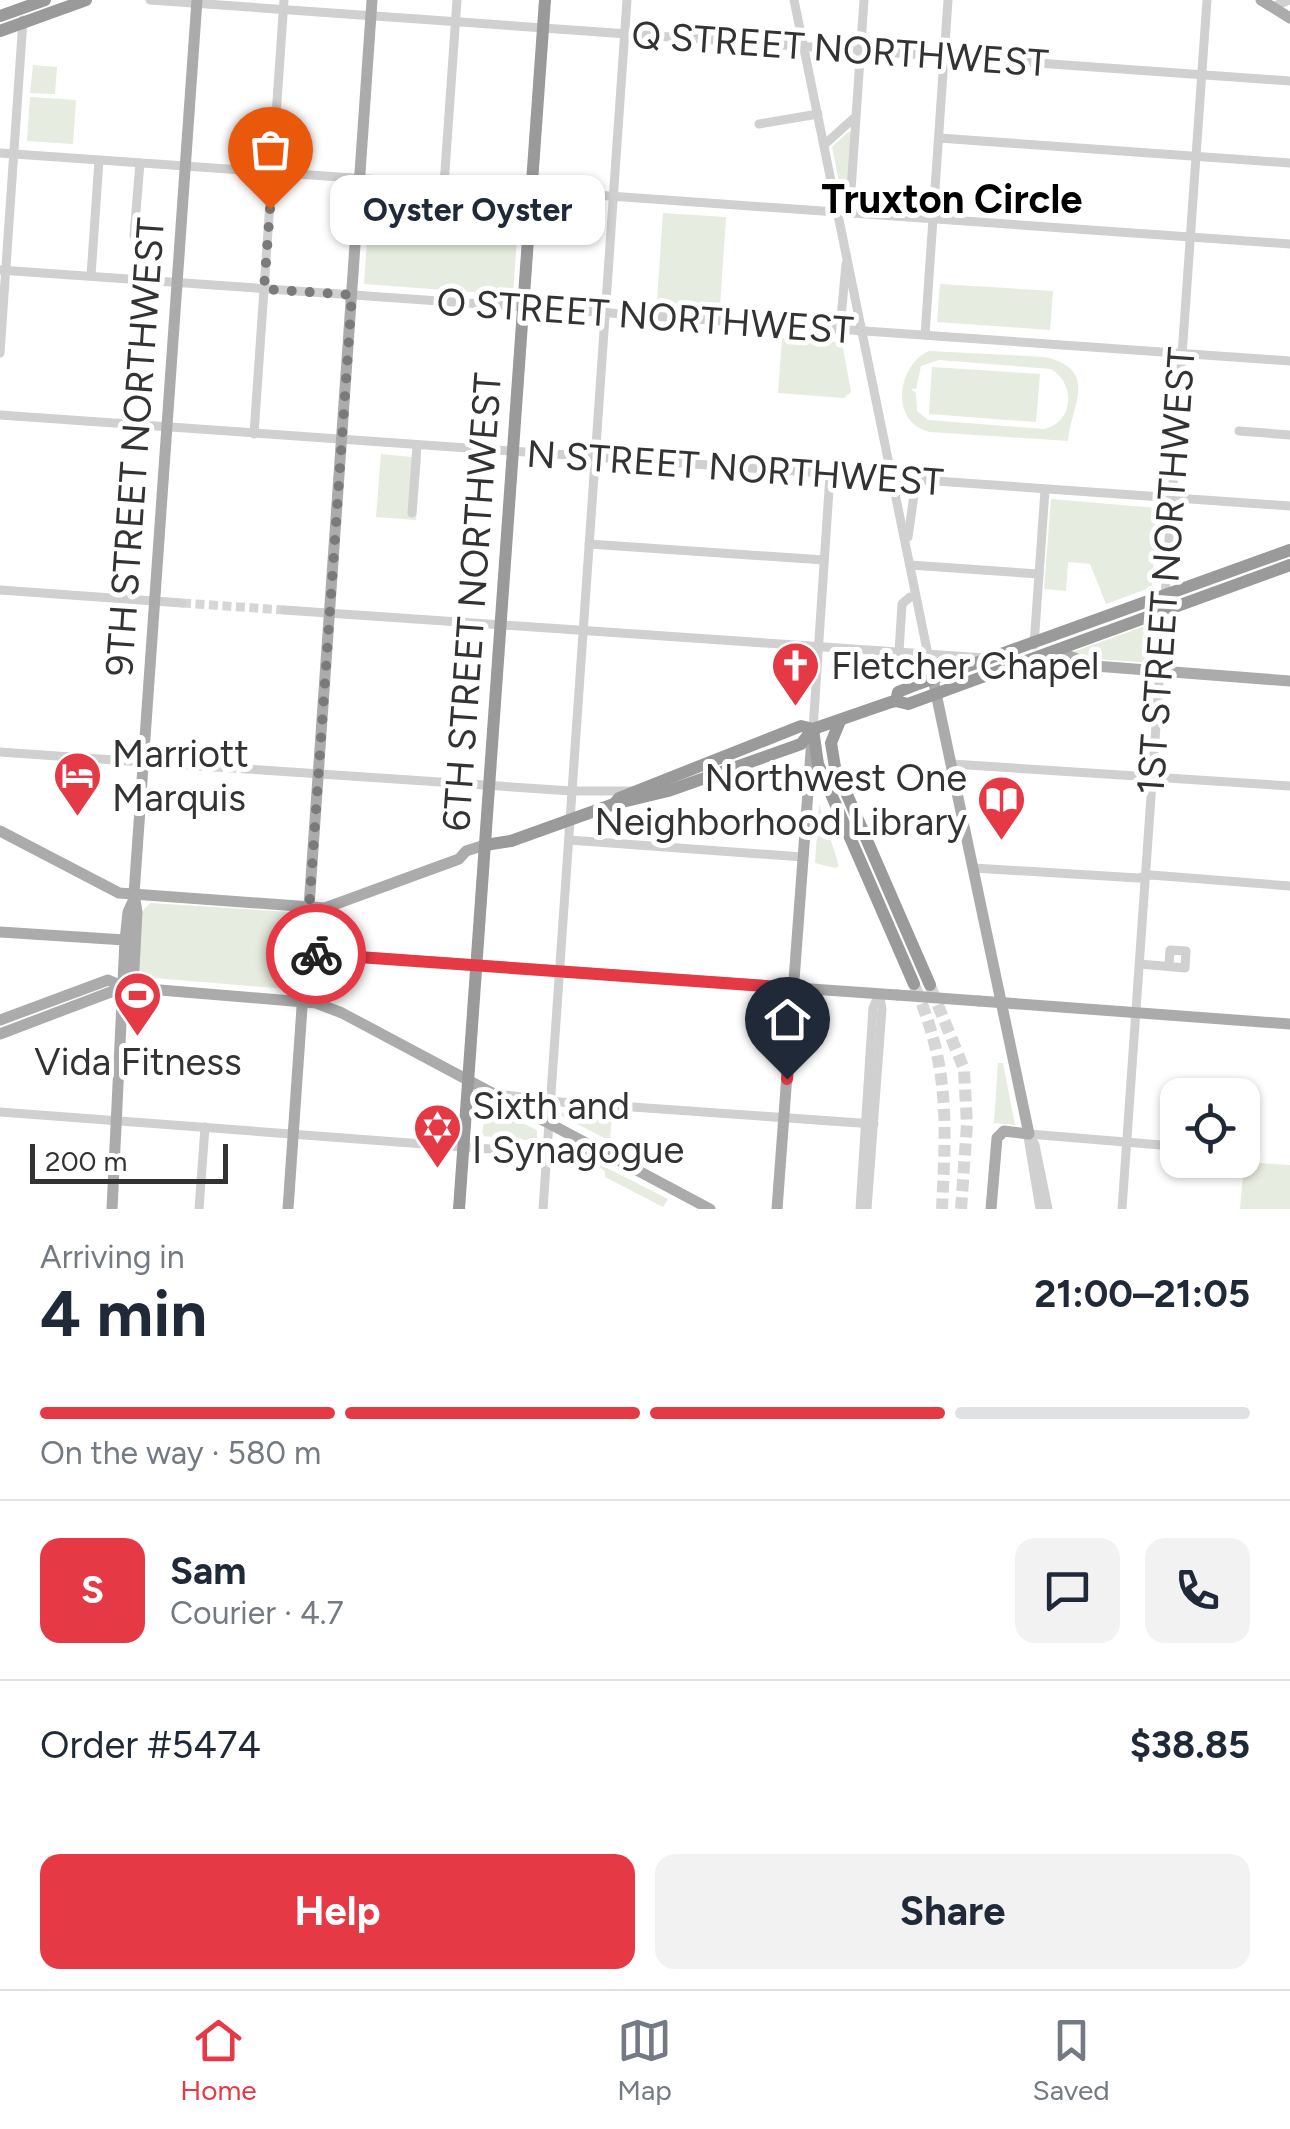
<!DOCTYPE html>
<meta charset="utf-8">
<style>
body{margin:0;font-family:Figtree,sans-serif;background:#f2f2f3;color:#1f2937;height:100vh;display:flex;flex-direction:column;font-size:38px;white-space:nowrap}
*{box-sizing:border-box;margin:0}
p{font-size:32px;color:#747a83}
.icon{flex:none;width:55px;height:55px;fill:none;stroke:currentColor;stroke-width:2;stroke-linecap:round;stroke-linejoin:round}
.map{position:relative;height:1209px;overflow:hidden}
.details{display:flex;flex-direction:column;background:#fff;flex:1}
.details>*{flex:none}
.fabs{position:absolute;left:1160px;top:1078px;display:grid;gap:20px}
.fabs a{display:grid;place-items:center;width:100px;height:100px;border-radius:20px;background:#fff;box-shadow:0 2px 8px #0004;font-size:50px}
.scale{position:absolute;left:30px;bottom:25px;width:198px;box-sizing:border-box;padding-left:10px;border:5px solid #333;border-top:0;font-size:28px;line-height:35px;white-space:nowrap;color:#333;-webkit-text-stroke:8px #fff;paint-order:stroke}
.pin{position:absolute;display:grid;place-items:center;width:85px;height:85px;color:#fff;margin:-102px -42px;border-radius:50% 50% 50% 0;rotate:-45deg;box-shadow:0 0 10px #0007}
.pin .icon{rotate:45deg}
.courier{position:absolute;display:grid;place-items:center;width:100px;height:100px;margin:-50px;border:8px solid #e63946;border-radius:50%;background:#fff;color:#222;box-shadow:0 2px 12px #0007}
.bubble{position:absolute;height:70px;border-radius:20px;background:#fff;box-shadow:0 2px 8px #0004;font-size:32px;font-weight:700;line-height:70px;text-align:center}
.headline em{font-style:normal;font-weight:700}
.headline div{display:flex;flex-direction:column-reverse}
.headline{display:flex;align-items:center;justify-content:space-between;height:170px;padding:0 40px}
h1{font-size:65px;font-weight:700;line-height:75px}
.bar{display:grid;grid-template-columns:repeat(4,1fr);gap:15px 10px;align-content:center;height:120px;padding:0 40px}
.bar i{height:12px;border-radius:8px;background:#e0e1e3}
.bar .selected{background:#e63946}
.bar p{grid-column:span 4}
.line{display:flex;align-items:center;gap:25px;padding:0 40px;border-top:2px solid #e0e1e3}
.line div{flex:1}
.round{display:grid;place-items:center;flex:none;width:105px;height:105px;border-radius:20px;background:#f2f2f3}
.action{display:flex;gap:20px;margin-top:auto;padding:20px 40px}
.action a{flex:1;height:115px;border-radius:20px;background:#e63946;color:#fff;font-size:40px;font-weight:700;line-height:115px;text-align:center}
.action a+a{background:#f2f2f3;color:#1f2937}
.menu{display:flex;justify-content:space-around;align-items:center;height:140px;border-top:2px solid #e0e1e3;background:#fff;font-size:28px;color:#747a83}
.menu a{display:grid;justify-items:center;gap:5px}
.menu .selected{color:#e63946}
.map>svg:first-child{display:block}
.green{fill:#e6ecdf;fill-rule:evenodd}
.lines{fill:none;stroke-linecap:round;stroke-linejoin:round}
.minor-tunnel{stroke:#d6d6d6;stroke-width:9;stroke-dasharray:9 4.5;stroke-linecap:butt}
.highway-tunnel{stroke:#d6d6d6;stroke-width:12;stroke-dasharray:12 6;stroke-linecap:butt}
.minor{stroke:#d0d0d0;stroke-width:9}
.major{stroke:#ababab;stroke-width:11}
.highway{stroke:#9a9a9a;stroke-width:12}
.major-bridge{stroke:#ababab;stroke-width:11}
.done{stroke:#7a7a7a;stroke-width:10;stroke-dasharray:0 18}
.route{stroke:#e63946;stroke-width:12}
.labels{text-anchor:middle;stroke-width:10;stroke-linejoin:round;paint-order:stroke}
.street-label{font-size:38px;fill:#333;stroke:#fff}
.poi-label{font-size:38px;fill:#333;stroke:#fff;text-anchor:start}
.neighbourhood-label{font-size:40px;font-weight:bold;fill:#000;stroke:#fff}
</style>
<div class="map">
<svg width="1290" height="1209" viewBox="0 0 1290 1209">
<rect width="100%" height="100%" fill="#fff"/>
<g class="green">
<polygon points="33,65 57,67 55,94 30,93"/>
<polygon points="30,97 76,100 73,144 27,141"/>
<polygon points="848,132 851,132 846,202 843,202 832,147"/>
<polygon points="371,185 520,196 513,295 364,284"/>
<polygon points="663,213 726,217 720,307 657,302"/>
<polygon points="940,284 1053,291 1050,330 937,322"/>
<polygon points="782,338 837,342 843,348 851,392 844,398 778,393"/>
<path d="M929,351L1045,357C1101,370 1070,408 1068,441L930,432C889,423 897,365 929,351ZM939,360L1051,369C1076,384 1074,422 1044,429L928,420L917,411L916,393L911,389H916L921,366Z"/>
<polygon points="932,367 1040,374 1036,422 929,414"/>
<polygon points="381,454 421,458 416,520 376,517"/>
<polygon points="1051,499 1157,508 1152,587 1106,604 1090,564 1068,562 1066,591 1044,589"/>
<polygon points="1154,623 1152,663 1084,658 1073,652"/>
<polygon points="819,804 839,866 835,868 815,863"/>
<path d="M151,903L290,912L300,921L296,983L287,989L142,977L138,972C138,952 132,914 151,903Z"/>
<polygon points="998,1063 1003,1063 1015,1125 994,1123"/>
<polygon points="486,1105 537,1130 537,1141 482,1136"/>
<polygon points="565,1112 612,1115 610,1141 562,1116 561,1113"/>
<polygon points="1244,1162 1290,1165 1290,1209 1240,1209"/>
<polygon points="601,1165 668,1199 663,1207 605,1177 605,1171 599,1167"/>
</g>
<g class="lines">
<g class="minor-tunnel">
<polyline points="182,603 284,610"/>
<polyline points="214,767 247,769"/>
</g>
<g class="highway-tunnel">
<path d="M915,987C950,1068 946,1123 942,1209"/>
<polyline points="931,988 964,1069 967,1125 961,1209"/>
</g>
<g class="minor">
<polyline points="150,0 1290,81"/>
<polyline points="794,0 933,679"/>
<polyline points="1272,7 1290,0"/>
<polyline points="759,124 818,114"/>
<polyline points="939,138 1290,163"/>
<polyline points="824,145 854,118"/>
<polyline points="0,153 1290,244"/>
<polyline points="444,185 457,0"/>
<polyline points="840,211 850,205 864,0"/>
<polyline points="134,235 140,163"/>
<polyline points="0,270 1290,361"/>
<polyline points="91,276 99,160"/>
<polyline points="840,329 846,264"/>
<polyline points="925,335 948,0"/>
<polyline points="0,353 23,20"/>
<polyline points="0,415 1290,506"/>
<polyline points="1239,431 1290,435"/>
<polyline points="254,434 284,0"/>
<polyline points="412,513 417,446"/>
<polyline points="908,537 916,481"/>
<polyline points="589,544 824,560"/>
<polyline points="910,565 1039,574"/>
<polyline points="0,590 182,603"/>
<polyline points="284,610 985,658"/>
<polyline points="1034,645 1045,490"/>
<polyline points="899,652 902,604 910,597"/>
<polyline points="813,729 830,475"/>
<polyline points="0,752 214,767"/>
<polyline points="952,764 1290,786"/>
<polyline points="247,769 572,791 633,791"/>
<polyline points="569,840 803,857"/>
<polyline points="974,868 1138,878 1151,875 1290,886"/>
<polyline points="1140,964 1185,968 1186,951 1170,950 1169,966"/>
<polyline points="498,1094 561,1102 874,1124"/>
<polyline points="0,1112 610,1158"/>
<polyline points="1029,1134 1173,1146"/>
<polyline points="1029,1134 1035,1145 1048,1209"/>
<polyline points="1028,1137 1040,1209"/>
<polyline points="1178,1139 1173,1146 1178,1155"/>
<polyline points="199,1209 205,1127"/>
<polyline points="543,1209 627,0"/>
<polyline points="860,1209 873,1008 879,994"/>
<polyline points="867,1209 882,1009 880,997"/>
<polyline points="1122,1209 1207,0"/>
</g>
<g class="major">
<polyline points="1261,0 1290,18"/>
<polyline points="1056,651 1095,666 1290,681"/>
<polyline points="933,679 1029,1134 1004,1131 997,1138 991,1209"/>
<polyline points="0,831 119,893 325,908 459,859 466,851 485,845"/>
<polyline points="0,932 125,940"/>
<polyline points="306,953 897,995"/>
<polyline points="133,987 137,912 134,894 197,0"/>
<polyline points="979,1001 1290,1024"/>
<polyline points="0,1020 108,980 124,987 316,1003 342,1013 710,1209"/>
<polyline points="0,1034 124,987"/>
<polyline points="112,1209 125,940 128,912 134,899"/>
<polyline points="288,1209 372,0"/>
<polyline points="777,1209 812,738"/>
</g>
<g class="highway">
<polyline points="0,16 45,0"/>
<polyline points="0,31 86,0"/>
<polyline points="896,701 908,704 1290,565"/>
<polyline points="840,721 831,743 835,767 930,985"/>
<polyline points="813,729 818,764 914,984"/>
<polyline points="614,804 619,798 801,726 813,729 891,702 896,701 898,692 918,684 1290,550"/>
<polyline points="485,845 511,841 614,804 668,791 801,744 813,729"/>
<polyline points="459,1209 545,0"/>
</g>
<polyline class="major-bridge" points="897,995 979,1001"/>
</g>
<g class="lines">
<polyline class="done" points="270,209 264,289 352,295 306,953 316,954"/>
<polyline class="route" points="316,954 794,988 787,1079"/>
</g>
<defs>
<symbol id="church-pin" viewBox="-11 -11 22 30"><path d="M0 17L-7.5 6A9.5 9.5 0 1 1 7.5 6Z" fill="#e63946" stroke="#fff"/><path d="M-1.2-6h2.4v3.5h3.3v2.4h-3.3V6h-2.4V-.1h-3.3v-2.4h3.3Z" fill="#fff"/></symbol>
<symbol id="hotel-pin" viewBox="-11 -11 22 30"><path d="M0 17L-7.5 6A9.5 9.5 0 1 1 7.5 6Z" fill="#e63946" stroke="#fff"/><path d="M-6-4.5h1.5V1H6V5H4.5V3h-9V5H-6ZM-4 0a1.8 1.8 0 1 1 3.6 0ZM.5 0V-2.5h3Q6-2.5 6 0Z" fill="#fff"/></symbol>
<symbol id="library-pin" viewBox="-11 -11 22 30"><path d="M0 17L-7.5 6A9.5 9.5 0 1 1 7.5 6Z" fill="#e63946" stroke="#fff"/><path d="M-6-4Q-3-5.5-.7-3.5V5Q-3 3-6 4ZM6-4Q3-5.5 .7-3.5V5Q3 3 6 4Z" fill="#fff"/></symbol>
<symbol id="stadium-pin" viewBox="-11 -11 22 30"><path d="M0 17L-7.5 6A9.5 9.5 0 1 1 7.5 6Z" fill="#e63946" stroke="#fff"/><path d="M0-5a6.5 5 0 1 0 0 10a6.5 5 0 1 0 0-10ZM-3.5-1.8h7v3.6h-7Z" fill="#fff"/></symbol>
<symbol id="synagogue-pin" viewBox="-11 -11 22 30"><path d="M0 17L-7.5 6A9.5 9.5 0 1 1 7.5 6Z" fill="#e63946" stroke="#fff"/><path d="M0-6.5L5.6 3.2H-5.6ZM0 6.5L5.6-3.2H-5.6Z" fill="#fff"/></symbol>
</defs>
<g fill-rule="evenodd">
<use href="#church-pin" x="768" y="638" width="55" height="75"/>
<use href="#hotel-pin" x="50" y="748" width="55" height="75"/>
<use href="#library-pin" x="974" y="772" width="55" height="75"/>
<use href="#stadium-pin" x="110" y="968" width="55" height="75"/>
<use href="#synagogue-pin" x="410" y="1100" width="55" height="75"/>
</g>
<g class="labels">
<g class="street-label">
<text transform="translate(840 49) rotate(4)" y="13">Q STREET NORTHWEST</text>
<text transform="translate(645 316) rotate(4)" y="13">O STREET NORTHWEST</text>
<text transform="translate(135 447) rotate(-86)" y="13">9TH STREET NORTHWEST</text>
<text transform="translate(735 468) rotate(4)" y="13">N STREET NORTHWEST</text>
<text transform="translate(1166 571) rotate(-86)" y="13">1ST STREET NORTHWEST</text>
<text transform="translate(472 602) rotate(-86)" y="13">6TH STREET NORTHWEST</text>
</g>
<g class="poi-label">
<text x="831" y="679">Fletcher Chapel</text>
<text x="112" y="767">Marriott<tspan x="112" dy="44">Marquis</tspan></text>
<text x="967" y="791" text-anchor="end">Northwest One<tspan x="967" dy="44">Neighborhood Library</tspan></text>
<text x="138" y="1075" text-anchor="middle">Vida Fitness</text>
<text x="472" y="1119">Sixth and<tspan x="472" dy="44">I Synagogue</tspan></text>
</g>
<g class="neighbourhood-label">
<text x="952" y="213">Truxton Circle</text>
</g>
</g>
</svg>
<div class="fabs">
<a><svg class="icon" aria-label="locate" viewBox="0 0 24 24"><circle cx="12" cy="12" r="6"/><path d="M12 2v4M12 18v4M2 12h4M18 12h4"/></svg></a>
</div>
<div class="scale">200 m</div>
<div class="pin" style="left:270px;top:209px;background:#ea580c"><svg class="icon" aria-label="bag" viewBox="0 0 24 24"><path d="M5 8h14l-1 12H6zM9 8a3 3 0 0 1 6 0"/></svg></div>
<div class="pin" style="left:787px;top:1079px;background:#1f2937"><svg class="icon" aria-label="home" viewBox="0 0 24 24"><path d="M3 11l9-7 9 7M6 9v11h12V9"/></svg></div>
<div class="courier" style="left:316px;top:954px"><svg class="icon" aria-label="bike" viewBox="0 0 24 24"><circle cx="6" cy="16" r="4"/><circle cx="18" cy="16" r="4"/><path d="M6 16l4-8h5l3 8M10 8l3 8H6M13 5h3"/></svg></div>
<div class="bubble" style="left:330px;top:175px;width:275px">Oyster Oyster</div>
</div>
<section class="details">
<div class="headline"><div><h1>4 min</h1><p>Arriving in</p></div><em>21:00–21:05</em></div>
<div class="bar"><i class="selected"></i><i class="selected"></i><i class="selected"></i><i></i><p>On the way · 580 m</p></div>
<div class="line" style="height:180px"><b class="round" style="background:#e63946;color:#fff">S</b><div><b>Sam</b><p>Courier · 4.7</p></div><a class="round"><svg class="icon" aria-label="chat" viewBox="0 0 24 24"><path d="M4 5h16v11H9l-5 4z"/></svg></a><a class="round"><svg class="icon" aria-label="phone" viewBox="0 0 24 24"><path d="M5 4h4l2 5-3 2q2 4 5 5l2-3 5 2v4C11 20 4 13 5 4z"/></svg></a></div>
<div class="line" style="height:130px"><div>Order #5474</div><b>$38.85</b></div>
<div class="action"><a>Help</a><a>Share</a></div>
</section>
<nav class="menu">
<a class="selected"><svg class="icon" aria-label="home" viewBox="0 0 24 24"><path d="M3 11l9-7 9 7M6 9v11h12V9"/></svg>Home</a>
<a><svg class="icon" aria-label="map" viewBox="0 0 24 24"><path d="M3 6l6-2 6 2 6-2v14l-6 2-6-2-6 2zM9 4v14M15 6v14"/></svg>Map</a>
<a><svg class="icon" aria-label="saved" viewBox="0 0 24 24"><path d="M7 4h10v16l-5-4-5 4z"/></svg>Saved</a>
</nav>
